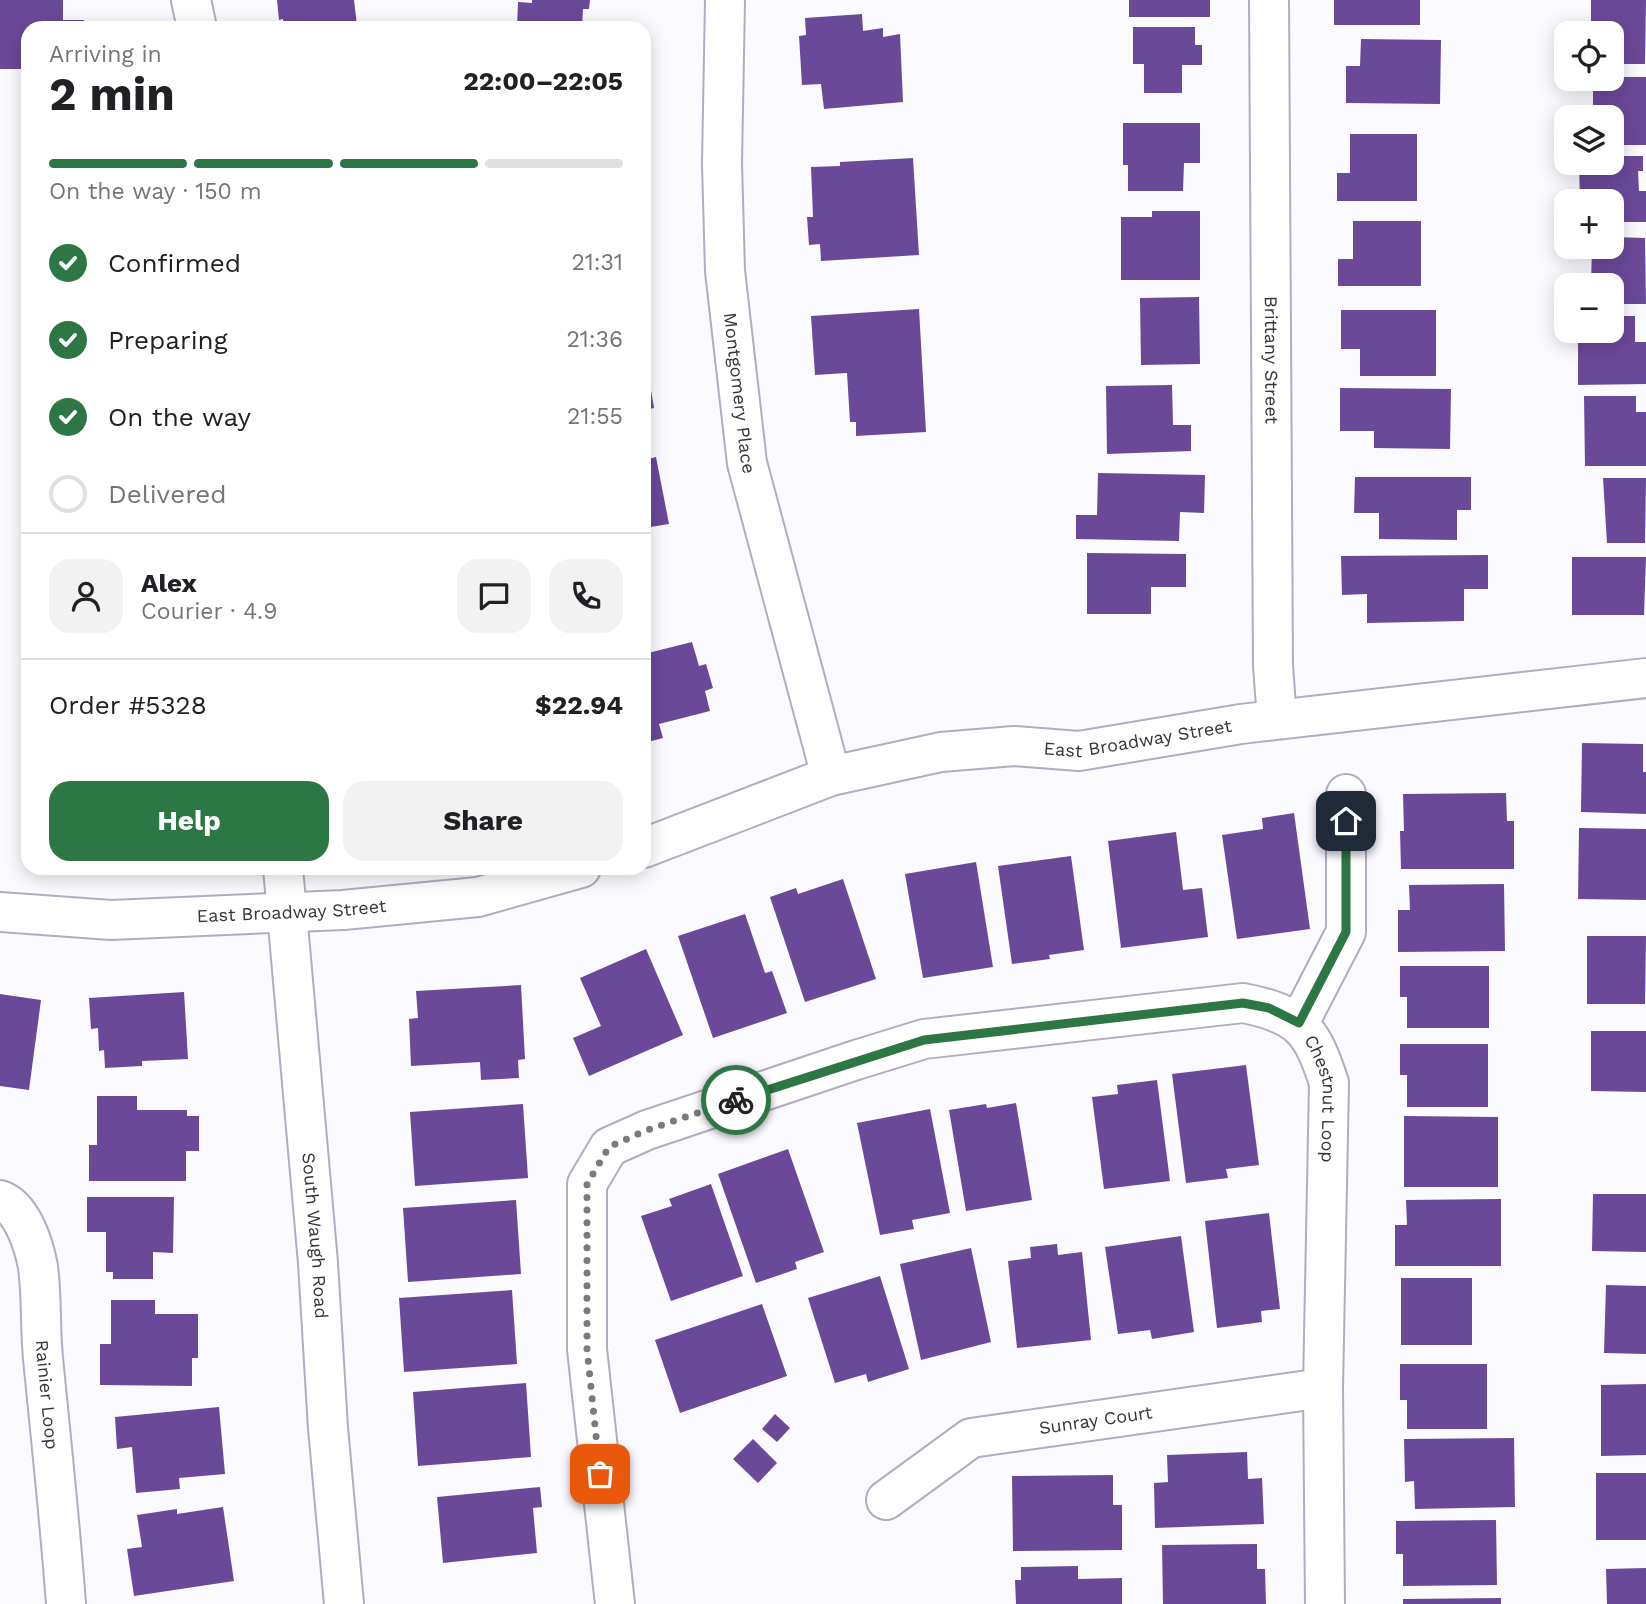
<!DOCTYPE html>
<meta charset="utf-8">
<style>
body{margin:0;font-family:"Work Sans",sans-serif;background:#f2f2f2;color:#202124;height:100vh;display:flex;flex-direction:column;font-size:26px;white-space:nowrap}
*{box-sizing:border-box;margin:0}
p{font-size:23px;color:#757577}
.icon{flex:none;width:38px;height:38px;fill:none;stroke:currentColor;stroke-width:2;stroke-linecap:round;stroke-linejoin:round}
.map{position:relative;flex:1;overflow:hidden}
.drawer{position:absolute;left:21px;top:21px;width:630px;height:854px;display:flex;flex-direction:column;background:#fff;border-radius:21px;box-shadow:0 4px 18px #0003}
.drawer>*{flex:none}
.buttons{position:absolute;left:1554px;top:21px;display:grid;gap:14px}
.buttons a{display:grid;place-items:center;width:70px;height:70px;border-radius:14px;background:#fff;box-shadow:0 4px 18px #0003;font-size:35px}
.pin{position:absolute;display:grid;place-items:center;width:60px;height:60px;color:#fff;margin:-30px;border-radius:14px;box-shadow:0 4px 10px #0006}
.courier{position:absolute;display:grid;place-items:center;width:70px;height:70px;margin:-35px;border:5px solid #2c7744;border-radius:50%;background:#fff;color:#222;box-shadow:0 2px 9px #0007}
.headline em{font-style:normal;font-weight:700}
.headline div{display:flex;flex-direction:column-reverse}
.headline{display:flex;align-items:center;justify-content:space-between;height:119px;padding:0 28px}
h1{font-size:46px;font-weight:700;line-height:52px}
.bar{display:grid;grid-template-columns:repeat(4,1fr);gap:10px 7px;align-content:center;height:84px;padding:0 28px}
.bar i{height:9px;border-radius:5px;background:#e0e0e0}
.bar .selected{background:#2c7744}
.bar p{grid-column:span 4}
.line{display:flex;align-items:center;gap:18px;padding:0 28px;border-top:2px solid #e0e0e0}
.line div{flex:1}
.round{display:grid;place-items:center;flex:none;width:74px;height:74px;border-radius:21px;background:#f2f2f2}
ol{padding:0 28px;list-style:none}
li{display:flex;align-items:center;gap:21px;height:77px}
li p{margin-inline-start:auto}
li .icon{padding:7px;border-radius:50%;background:#2c7744;color:#fff;stroke-width:4}
li:last-child{color:#757577}
li i{width:38px;height:38px;border:4px solid #e0e0e0;border-radius:50%}
.cta{display:flex;gap:14px;margin-top:auto;padding:14px 28px}
.cta a{flex:1;height:80px;border-radius:21px;background:#2c7744;color:#fff;font-size:28px;font-weight:700;line-height:80px;text-align:center}
.cta a+a{background:#f2f2f2;color:#202124}
.map>svg:first-child{display:block}
.building{fill:#6b4999}
.lines{fill:none;stroke-linecap:round;stroke-linejoin:round}
.minor-casing{stroke:#b3acc0;stroke-width:42}
.minor{stroke:#fff;stroke-width:38}
.done{stroke:#7b797f;stroke-width:7;stroke-dasharray:0 12.6}
.route{stroke:#2c7744;stroke-width:9}
.labels{text-anchor:middle;stroke-width:7;stroke-linejoin:round;paint-order:stroke}
.street-label{font-size:18px;fill:#36333b;stroke:#fff}
</style>
<div class="map">
<svg width="1646" height="1604" viewBox="0 0 1646 1604">
<rect width="100%" height="100%" fill="#fbfafe"/>
<g class="building">
<polygon points="0,0 63,0 63,20 84,20 84,28 28,28 28,69 0,69"/>
<polygon points="277,0 354,0 357,25 339,28 284,28 283,19 279,20"/>
<polygon points="532,0 590,0 589,9 583,9 582,28 517,28 518,2 532,3"/>
<rect x="1129" y="0" width="81" height="17"/>
<rect x="1334" y="0" width="86" height="25"/>
<polygon points="1591,0 1646,0 1645,64 1612,64 1612,33 1591,33"/>
<polygon points="862,14 863,31 883,28 883,37 900,34 903,102 824,109 821,84 802,85 799,36 806,35 805,18"/>
<polygon points="1133,27 1195,27 1195,45 1202,45 1202,65 1182,65 1182,93 1144,93 1144,64 1133,64"/>
<polygon points="1361,39 1441,40 1440,104 1346,103 1346,66 1360,66"/>
<polygon points="1612,77 1646,77 1646,145 1612,145 1612,117 1593,117 1593,79"/>
<polygon points="22,117 28,117 28,204 26,204"/>
<polygon points="1123,123 1200,123 1200,163 1184,163 1183,191 1128,191 1128,165 1123,165"/>
<polygon points="1350,134 1417,134 1417,201 1337,201 1337,173 1350,173"/>
<polygon points="1612,156 1643,156 1643,171 1638,171 1639,191 1646,191 1646,222 1612,222 1612,201 1580,201 1579,163 1612,163"/>
<polygon points="913,158 919,255 821,261 820,244 809,245 807,217 813,217 811,167 840,166 840,162"/>
<polygon points="1152,211 1200,211 1200,280 1121,280 1121,217 1152,217"/>
<polygon points="1353,221 1421,221 1421,286 1338,286 1338,259 1353,259"/>
<polygon points="1612,237 1645,238 1646,304 1612,304 1612,285 1591,285 1592,247 1612,247"/>
<polygon points="1199,297 1200,364 1141,365 1140,298"/>
<polygon points="919,309 926,432 856,436 856,422 850,422 847,373 815,375 811,316"/>
<polygon points="1341,310 1436,310 1436,376 1360,376 1360,349 1341,349"/>
<polygon points="1612,316 1635,316 1635,342 1646,342 1646,384 1578,385 1578,331 1612,331"/>
<polygon points="644,350 654,408 644,410"/>
<polygon points="1172,385 1173,425 1191,425 1191,451 1107,454 1106,386"/>
<polygon points="1340,388 1451,389 1450,449 1374,448 1374,431 1340,431"/>
<polygon points="1584,396 1636,396 1636,412 1646,412 1646,466 1585,466"/>
<polygon points="656,457 669,524 644,528 644,460"/>
<polygon points="1098,473 1205,475 1204,513 1180,512 1179,541 1076,539 1076,515 1097,515"/>
<polygon points="1355,477 1471,477 1471,510 1457,510 1457,540 1379,539 1379,513 1354,513"/>
<polygon points="1603,478 1646,478 1645,543 1607,543"/>
<polygon points="1087,553 1186,554 1186,587 1151,587 1151,614 1087,614"/>
<polygon points="1488,555 1488,589 1464,589 1464,621 1367,623 1367,594 1342,595 1341,556"/>
<polygon points="1572,557 1646,557 1644,615 1572,615"/>
<polygon points="645,570 650,594 644,595 644,571"/>
<polygon points="692,642 699,666 706,664 713,688 705,691 710,711 659,724 663,738 644,743 644,654"/>
<polygon points="1582,743 1643,744 1643,772 1646,772 1646,814 1581,812"/>
<polygon points="1506,793 1507,821 1514,821 1514,869 1401,869 1400,831 1404,831 1403,794"/>
<polygon points="1294,813 1310,929 1237,939 1222,835 1263,829 1262,818"/>
<polygon points="1579,828 1646,829 1646,900 1578,899"/>
<polygon points="1176,832 1183,890 1202,888 1208,937 1121,948 1108,841"/>
<polygon points="1071,856 1084,950 1049,955 1050,959 1012,964 998,866"/>
<polygon points="976,862 993,967 923,978 905,874"/>
<polygon points="843,879 876,979 805,1002 770,897 796,888 798,894"/>
<polygon points="1504,884 1505,951 1398,952 1398,910 1410,910 1409,885"/>
<polygon points="745,914 765,973 772,971 787,1013 713,1038 678,936"/>
<polygon points="1587,936 1646,936 1645,1004 1587,1004"/>
<polygon points="646,949 683,1035 589,1076 573,1038 601,1026 580,978"/>
<polygon points="1400,966 1489,966 1489,1028 1407,1028 1407,997 1400,997"/>
<polygon points="521,985 525,1059 518,1060 519,1078 481,1080 480,1062 411,1066 409,1019 418,1018 416,991"/>
<polygon points="184,992 188,1059 142,1061 142,1066 105,1068 104,1050 99,1051 98,1028 91,1029 89,998"/>
<polygon points="0,994 41,1000 29,1090 0,1086"/>
<polygon points="1591,1031 1646,1031 1646,1092 1591,1091"/>
<polygon points="1400,1044 1488,1044 1488,1107 1407,1107 1407,1075 1400,1075"/>
<polygon points="1246,1065 1259,1165 1226,1169 1228,1178 1186,1183 1172,1074"/>
<polygon points="1157,1080 1170,1181 1104,1189 1092,1097 1118,1094 1117,1085"/>
<polygon points="97,1096 137,1096 137,1110 187,1110 187,1116 199,1116 199,1151 186,1151 186,1181 89,1181 89,1145 97,1145"/>
<polygon points="1016,1103 1032,1200 966,1211 949,1110 986,1104 987,1108"/>
<polygon points="523,1104 528,1178 415,1186 410,1112"/>
<polygon points="930,1109 950,1213 912,1220 914,1229 880,1235 857,1123"/>
<polygon points="1404,1116 1498,1117 1498,1187 1404,1187"/>
<polygon points="788,1149 824,1252 795,1262 797,1269 756,1283 718,1174"/>
<polygon points="711,1184 743,1276 671,1301 641,1216 672,1206 669,1199"/>
<polygon points="1593,1194 1646,1194 1646,1252 1592,1251"/>
<polygon points="87,1197 174,1197 173,1253 153,1252 153,1279 113,1279 113,1272 106,1272 106,1232 87,1232"/>
<polygon points="1501,1199 1501,1266 1395,1266 1395,1225 1407,1225 1406,1200"/>
<polygon points="516,1200 521,1274 408,1282 403,1208"/>
<polygon points="1269,1213 1280,1309 1261,1311 1262,1322 1217,1328 1205,1221"/>
<polygon points="1181,1236 1194,1332 1152,1339 1150,1330 1118,1334 1105,1247"/>
<polygon points="1057,1244 1058,1255 1082,1252 1091,1340 1017,1348 1008,1261 1031,1258 1030,1247"/>
<polygon points="971,1248 991,1342 921,1360 900,1264"/>
<polygon points="880,1276 909,1369 868,1382 866,1374 835,1383 808,1298"/>
<rect x="1401" y="1278" width="71" height="67"/>
<polygon points="1606,1285 1646,1286 1646,1354 1604,1353"/>
<polygon points="512,1290 517,1364 404,1372 399,1298"/>
<polygon points="111,1300 155,1300 155,1314 198,1314 198,1358 192,1358 192,1386 100,1385 100,1344 111,1344"/>
<polygon points="762,1304 787,1376 680,1413 655,1340"/>
<polygon points="1400,1364 1487,1364 1487,1429 1407,1429 1407,1400 1400,1400"/>
<polygon points="526,1383 531,1457 418,1466 413,1392"/>
<polygon points="1646,1384 1646,1455 1601,1456 1601,1385"/>
<polygon points="219,1407 225,1474 179,1478 180,1489 136,1493 132,1447 117,1449 115,1417"/>
<polygon points="775,1414 790,1428 777,1442 762,1429"/>
<polygon points="1514,1438 1515,1507 1415,1509 1414,1481 1405,1482 1404,1439"/>
<polygon points="753,1439 777,1463 758,1483 733,1459"/>
<polygon points="1247,1452 1248,1479 1262,1478 1264,1524 1155,1528 1154,1483 1168,1482 1167,1455"/>
<rect x="1596" y="1473" width="50" height="67"/>
<polygon points="1113,1475 1113,1505 1122,1505 1122,1550 1013,1551 1012,1476"/>
<polygon points="540,1487 542,1507 533,1508 537,1553 443,1563 437,1497"/>
<polygon points="223,1507 234,1581 134,1596 127,1549 142,1547 137,1515 177,1509 177,1514"/>
<polygon points="1496,1520 1497,1585 1403,1586 1403,1554 1396,1554 1396,1521"/>
<polygon points="1257,1544 1257,1569 1265,1569 1266,1604 1163,1604 1162,1545"/>
<polygon points="1078,1566 1078,1579 1122,1578 1122,1604 1016,1604 1015,1580 1021,1580 1021,1567"/>
<polygon points="1646,1568 1646,1604 1607,1604 1606,1569"/>
<polygon points="1501,1598 1501,1604 1403,1604 1403,1599"/>
</g>
<g class="lines">
<defs>
<g id="minor">
<polyline points="191,0 197,28"/>
<path id="s1" d="M725,0L722,163L725,271L747,463L831,776"/>
<path id="s2" d="M1269,0L1273,666L1277,719"/>
<path id="s3" d="M644,848L831,776L941,752L1014,746L1079,751L1241,724L1646,678"/>
<path id="s4" d="M283,868L318,1263L328,1428L344,1604"/>
<path id="s5" d="M0,912L111,920L343,910L478,897L581,868"/>
<polyline points="1299,1023 1346,932 1346,794"/>
<path id="s6" d="M0,1200C22,1207 34,1245 38,1267C42,1296 40,1328 43,1358C51,1440 60,1522 66,1604"/>
<path id="s7" d="M886,1500L971,1438L1323,1388"/>
<path id="s8" d="M615,1604L587,1349V1184L609,1147L647,1130L856,1060L924,1039L1243,1003C1300,1014 1312,1030 1329,1083L1323,1388L1325,1604"/>
</g>
</defs>
<use href="#minor" class="minor-casing"/>
<use href="#minor" class="minor"/>
</g>
<g class="lines">
<polyline class="done" points="600,1474 587,1349 587,1184 609,1147 647,1130 736,1100"/>
<polyline class="route" points="736,1100 924,1040 1243,1003 1269,1008 1299,1023 1346,932 1346,821"/>
</g>
<g class="labels">
<g class="street-label">
<text dy="6" stroke="none"><textPath href="#s2" startOffset="360">Brittany Street</textPath></text>
<text dy="6" stroke="none"><textPath href="#s1" startOffset="394">Montgomery Place</textPath></text>
<text dy="6" stroke="none"><textPath href="#s3" startOffset="511">East Broadway Street</textPath></text>
<text dy="6" stroke="none"><textPath href="#s5" startOffset="292">East Broadway Street</textPath></text>
<text dy="6" stroke="none"><textPath href="#s8" startOffset="1260">Chestnut Loop</textPath></text>
<text dy="6" stroke="none"><textPath href="#s4" startOffset="369">South Waugh Road</textPath></text>
<text dy="6" stroke="none"><textPath href="#s6" startOffset="208">Rainier Loop</textPath></text>
<text dy="6" stroke="none"><textPath href="#s7" startOffset="231">Sunray Court</textPath></text>
</g>
</g>
</svg>
<div class="buttons">
<a><svg class="icon" aria-label="locate" viewBox="0 0 24 24"><circle cx="12" cy="12" r="6"/><path d="M12 2v4M12 18v4M2 12h4M18 12h4"/></svg></a>
<a><svg class="icon" aria-label="layers" viewBox="0 0 24 24"><path d="M12 4l9 5-9 5-9-5zM3 14l9 5 9-5"/></svg></a>
<a>+</a>
<a>−</a>
</div>
<div class="pin" style="left:600px;top:1474px;background:#ea580c"><svg class="icon" aria-label="bag" viewBox="0 0 24 24"><path d="M5 8h14l-1 12H6zM9 8a3 3 0 0 1 6 0"/></svg></div>
<div class="pin" style="left:1346px;top:821px;background:#1f2937"><svg class="icon" aria-label="home" viewBox="0 0 24 24"><path d="M3 11l9-7 9 7M6 9v11h12V9"/></svg></div>
<div class="courier" style="left:736px;top:1100px"><svg class="icon" aria-label="bike" viewBox="0 0 24 24"><circle cx="6" cy="16" r="4"/><circle cx="18" cy="16" r="4"/><path d="M6 16l4-8h5l3 8M10 8l3 8H6M13 5h3"/></svg></div>
<section class="drawer">
<div class="headline"><div><h1>2 min</h1><p>Arriving in</p></div><em>22:00–22:05</em></div>
<div class="bar"><i class="selected"></i><i class="selected"></i><i class="selected"></i><i></i><p>On the way · 150 m</p></div>
<ol>
<li><svg class="icon" aria-label="check" viewBox="0 0 24 24"><path d="M5 12l5 5 9-10"/></svg>Confirmed<p>21:31</p></li>
<li><svg class="icon" aria-label="check" viewBox="0 0 24 24"><path d="M5 12l5 5 9-10"/></svg>Preparing<p>21:36</p></li>
<li><svg class="icon" aria-label="check" viewBox="0 0 24 24"><path d="M5 12l5 5 9-10"/></svg>On the way<p>21:55</p></li>
<li><i></i>Delivered</li>
</ol>
<div class="line" style="height:126px"><a class="round"><svg class="icon" aria-label="person" viewBox="0 0 24 24"><circle cx="12" cy="8" r="4"/><path d="M4 21q1-7 8-7t8 7"/></svg></a><div><b>Alex</b><p>Courier · 4.9</p></div><a class="round"><svg class="icon" aria-label="chat" viewBox="0 0 24 24"><path d="M4 5h16v11H9l-5 4z"/></svg></a><a class="round"><svg class="icon" aria-label="phone" viewBox="0 0 24 24"><path d="M5 4h4l2 5-3 2q2 4 5 5l2-3 5 2v4C11 20 4 13 5 4z"/></svg></a></div>
<div class="line" style="height:91px"><div>Order #5328</div><b>$22.94</b></div>
<div class="cta"><a>Help</a><a>Share</a></div>
</section>
</div>
